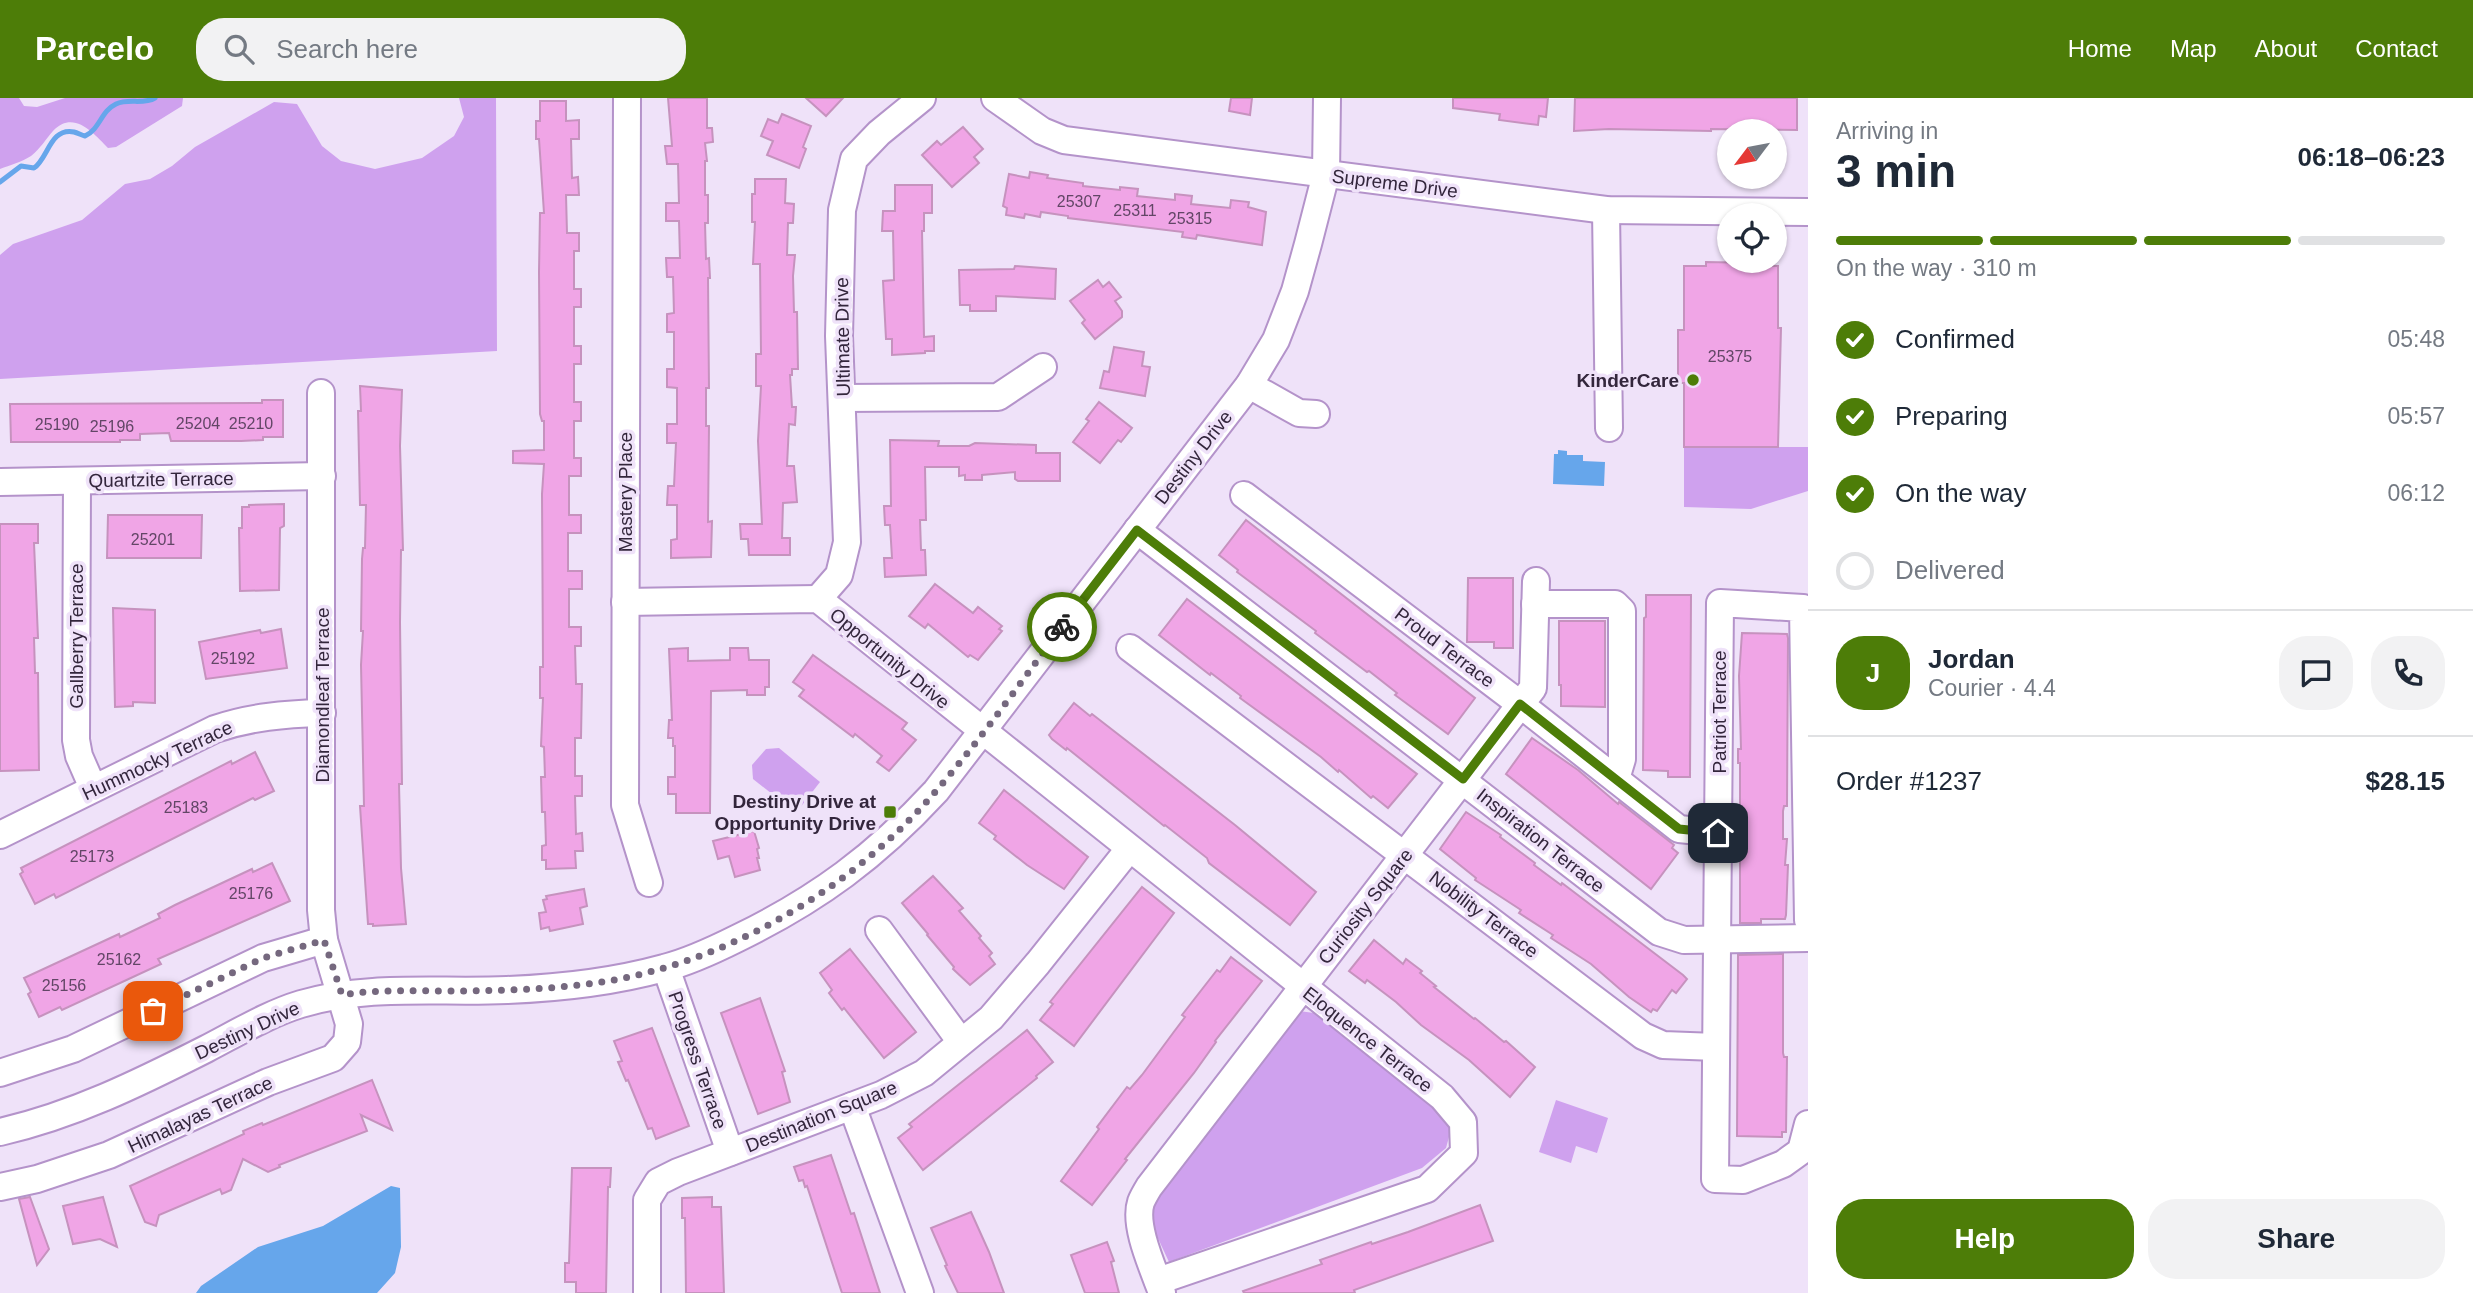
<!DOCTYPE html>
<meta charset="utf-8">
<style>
body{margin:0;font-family:Helvetica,sans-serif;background:#f2f2f3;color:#1f2937;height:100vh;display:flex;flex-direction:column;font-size:26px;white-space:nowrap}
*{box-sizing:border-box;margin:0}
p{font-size:23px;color:#747a83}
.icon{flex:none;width:38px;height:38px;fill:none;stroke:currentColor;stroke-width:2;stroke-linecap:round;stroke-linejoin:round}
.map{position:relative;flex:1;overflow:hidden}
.panel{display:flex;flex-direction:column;background:#fff;width:665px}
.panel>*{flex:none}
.needle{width:46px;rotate:238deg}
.fabs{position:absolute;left:1717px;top:21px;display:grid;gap:14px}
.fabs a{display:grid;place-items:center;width:70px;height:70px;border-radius:50%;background:#fff;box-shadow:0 2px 5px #0004;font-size:35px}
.pin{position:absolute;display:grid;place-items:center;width:60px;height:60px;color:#fff;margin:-30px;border-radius:14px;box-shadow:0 4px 10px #0006}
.courier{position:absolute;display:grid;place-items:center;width:70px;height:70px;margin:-35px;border:5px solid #4d7d08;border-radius:50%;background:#fff;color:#222;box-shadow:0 2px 9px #0007}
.overview em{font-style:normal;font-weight:600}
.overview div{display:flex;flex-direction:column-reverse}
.overview{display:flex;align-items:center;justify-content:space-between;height:119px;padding:0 28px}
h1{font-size:46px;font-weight:600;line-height:52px}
.bar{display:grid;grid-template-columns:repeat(4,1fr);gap:10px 7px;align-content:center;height:84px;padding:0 28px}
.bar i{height:9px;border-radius:5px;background:#e0e1e3}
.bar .on{background:#4d7d08}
.bar p{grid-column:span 4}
.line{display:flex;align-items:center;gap:18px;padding:0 28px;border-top:2px solid #e0e1e3}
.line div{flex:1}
.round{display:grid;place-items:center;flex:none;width:74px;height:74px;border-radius:28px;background:#f2f2f3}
ol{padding:0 28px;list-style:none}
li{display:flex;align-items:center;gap:21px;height:77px}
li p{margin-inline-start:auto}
li .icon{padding:7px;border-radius:50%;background:#4d7d08;color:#fff;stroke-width:4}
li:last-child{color:#747a83}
li i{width:38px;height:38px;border:4px solid #e0e1e3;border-radius:50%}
.button{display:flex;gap:14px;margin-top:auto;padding:14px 28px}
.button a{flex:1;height:80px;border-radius:28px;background:#4d7d08;color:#fff;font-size:28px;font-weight:600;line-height:80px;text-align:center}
.button a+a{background:#f2f2f3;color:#1f2937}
header{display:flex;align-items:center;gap:42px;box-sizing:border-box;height:98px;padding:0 35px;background:#4d7d08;color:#fff}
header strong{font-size:33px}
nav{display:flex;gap:38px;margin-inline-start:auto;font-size:24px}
.search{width:490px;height:63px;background:#f2f2f3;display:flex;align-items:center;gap:18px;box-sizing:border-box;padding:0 24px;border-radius:28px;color:#747a83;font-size:26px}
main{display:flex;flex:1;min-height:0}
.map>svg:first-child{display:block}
.green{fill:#cfa1ee}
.water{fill:#66a6eb}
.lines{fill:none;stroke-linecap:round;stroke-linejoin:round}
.stream{stroke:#66a6eb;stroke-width:5}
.building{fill:#f0a5e6;stroke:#c692be;stroke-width:2}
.minor-casing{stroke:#b493ca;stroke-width:30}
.minor{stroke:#fff;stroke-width:26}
.done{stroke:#75687e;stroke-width:7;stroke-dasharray:0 12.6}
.route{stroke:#4d7d08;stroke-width:9}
.poi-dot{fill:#4d7d08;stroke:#efe2f9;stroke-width:2.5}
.labels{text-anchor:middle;stroke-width:7;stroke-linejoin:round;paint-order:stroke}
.number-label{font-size:16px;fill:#624666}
.street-label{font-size:19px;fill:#33263c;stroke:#efe2f9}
.poi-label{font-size:19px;font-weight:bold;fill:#33263c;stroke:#efe2f9;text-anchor:end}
</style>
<header>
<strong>Parcelo</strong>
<div class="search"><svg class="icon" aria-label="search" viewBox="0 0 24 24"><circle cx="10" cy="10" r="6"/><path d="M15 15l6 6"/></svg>Search here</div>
<nav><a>Home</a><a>Map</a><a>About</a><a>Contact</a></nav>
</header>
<main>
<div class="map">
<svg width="1808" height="1195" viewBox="0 0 1808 1195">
<rect width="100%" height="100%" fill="#efe2f9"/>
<g class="green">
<path d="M0,0H19L24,8L37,9L65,0H183L182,8L116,49L108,50C94,36 74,11 53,33C46,41 40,51 31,58C22,64 10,67 0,71Z"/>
<polygon points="459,0 496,0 497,253 0,281 0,157 13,146 82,122 125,86 150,81 172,68 195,49 274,4 297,6 322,48 341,63 375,71 422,60 454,38 464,19"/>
<polygon points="1684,349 1808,349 1808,393 1751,411 1684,409"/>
<polygon points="779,650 820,684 796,715 753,681 752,667 766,651"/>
<polygon points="1299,913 1329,917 1441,1011 1452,1028 1446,1050 1422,1070 1169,1164 1149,1121 1162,1089"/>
<polygon points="1556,1002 1608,1020 1597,1055 1576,1048 1571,1065 1539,1054"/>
</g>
<g class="water">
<polygon points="1558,352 1567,353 1567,357 1583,357 1583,363 1605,364 1604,388 1553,386 1554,356 1558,356"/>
<polygon points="391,1088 400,1090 401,1149 395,1175 377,1195 196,1195 201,1188 258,1149 323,1128"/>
</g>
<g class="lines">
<path class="stream" d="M0,84L21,68L34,70C48,61 50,29 74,34C78,35 81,37 85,38C100,31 101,13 116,6C129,0 143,7 155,0"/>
</g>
<g class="building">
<polygon points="668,0 707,0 707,30 712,30 713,44 705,45 707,63 705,63 705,97 708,97 708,125 705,125 706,161 709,160 710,180 708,180 709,290 706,290 706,328 709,328 708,424 712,423 711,459 671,460 671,442 677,441 677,407 667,407 668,388 674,388 676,345 667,345 667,326 677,326 677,290 667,289 667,271 674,271 674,234 667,234 667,216 674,215 673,179 667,179 666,160 680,160 679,123 666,123 666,105 679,105 678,66 667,66 665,48 672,48"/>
<polygon points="806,0 843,0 826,18"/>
<polygon points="1231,0 1252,0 1250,17 1229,13"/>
<polygon points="1453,0 1548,0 1546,19 1539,18 1538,27 1499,22 1500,16 1453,10"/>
<polygon points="1575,0 1797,0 1797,32 1711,31 1711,33 1609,31 1574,33"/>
<polygon points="540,3 566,3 566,23 579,22 579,41 571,41 572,80 578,79 579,97 566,97 567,135 579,135 579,153 574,153 574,191 581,191 581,209 574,209 574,248 581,248 581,266 574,266 574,304 581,304 581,323 574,323 574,360 581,360 581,378 569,378 569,417 581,417 581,435 568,435 568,473 582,473 582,491 569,491 569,529 581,529 581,548 575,548 576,586 582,586 581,640 575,640 575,678 582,678 582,698 575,698 576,736 582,735 583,753 575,753 576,770 546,771 546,762 542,762 542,748 546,747 545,714 542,714 541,679 545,679 544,649 541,648 543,600 540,600 540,569 543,569 542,396 544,366 513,365 513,353 544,352 544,323 542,323 540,316 539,174 540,115 544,115 539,41 536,41 536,23 540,23"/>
<polygon points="782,16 811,28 803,49 806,51 799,70 767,57 773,43 761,38 768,21 778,25"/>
<polygon points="963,29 983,51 974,59 979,65 952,89 922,57 937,43 941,47"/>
<polygon points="1030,74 1048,77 1047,80 1083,85 1083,88 1120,92 1120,89 1138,91 1137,98 1175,102 1175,96 1192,98 1191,106 1230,110 1231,102 1249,104 1248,109 1266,114 1262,147 1197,137 1196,141 1182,139 1183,134 1068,120 1068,118 1041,114 1040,119 1025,116 1024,120 1006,117 1007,110 1003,108 1009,76 1029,80"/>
<polygon points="755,81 786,81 785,105 794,106 793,125 788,125 787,157 795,157 793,178 794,214 797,214 798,271 792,271 792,277 790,277 792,309 796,309 795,327 789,326 787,368 794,368 797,404 783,405 782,440 790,440 790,457 749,457 748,441 741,441 740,426 762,426 758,343 761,288 756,288 756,256 761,256 760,166 753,166 755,124 752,124 752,96 755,96"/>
<polygon points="895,87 932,87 932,115 924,115 924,133 922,133 924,239 934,238 934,253 925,253 925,255 892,257 892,241 886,241 883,183 894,182 893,133 882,133 883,113 895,113"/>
<polygon points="1706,164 1756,165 1757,168 1778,168 1778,230 1781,230 1778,349 1684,349 1684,285 1678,285 1678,232 1684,232 1684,168 1706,168"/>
<polygon points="1015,168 1056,171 1055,201 996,198 996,213 970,213 970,207 960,207 959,172 1014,171"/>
<polygon points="1098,182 1103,189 1109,184 1121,199 1115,203 1122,213 1122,219 1095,241 1082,225 1085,222 1070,203"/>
<polygon points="1114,249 1144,254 1142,268 1150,269 1145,298 1100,290 1104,273 1109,274"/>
<polygon points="360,288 402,292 400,348 403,452 401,452 400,524 402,686 399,686 401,770 406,826 373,828 373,826 368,826 360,708 364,708 361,567 363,533 361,533 362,461 363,450 365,450 366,407 360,407 358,313 361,313"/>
<polygon points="262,302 283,302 283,339 263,339 263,342 241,343 171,343 169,335 140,336 140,342 120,342 120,344 11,344 10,306 262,305"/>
<polygon points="1099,304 1132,330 1121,344 1118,342 1100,365 1073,344 1089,323 1086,321"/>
<polygon points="890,342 939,343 938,348 969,348 975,345 1036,347 1036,355 1060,355 1060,383 1018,383 1015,381 1015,374 982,377 982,382 965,382 965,377 959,378 959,369 925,369 926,422 920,422 921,452 925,452 926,477 885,479 884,460 892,460 890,427 885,427 884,408 891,408"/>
<polygon points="284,406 284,428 280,430 279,492 240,493 239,430 242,430 242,409 249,409 249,407"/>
<polygon points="108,417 202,417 201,460 107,460"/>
<polygon points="1246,422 1475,600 1448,636 1395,597 1397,595 1369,573 1367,574 1315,535 1316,533 1237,474 1238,472 1219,457"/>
<polygon points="0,426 38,426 38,445 34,445 38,540 34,540 35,575 38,575 39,672 0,673"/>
<polygon points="1468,480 1513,480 1513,550 1494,550 1494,544 1467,544"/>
<polygon points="935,486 973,515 978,509 1002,528 999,531 1002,533 978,562 970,557 968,559 928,526 925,530 909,518"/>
<polygon points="1646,497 1691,497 1690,679 1668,679 1668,673 1643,672 1644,520 1646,519"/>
<polygon points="1187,501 1417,676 1388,710 1373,698 1371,700 1339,672 1338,674 1321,659 1240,600 1241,598 1211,575 1210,577 1159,537"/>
<polygon points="113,510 155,512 155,605 133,604 133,608 115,609"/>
<polygon points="1559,523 1605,523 1605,609 1561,608 1561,587 1559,587"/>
<polygon points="281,531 287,570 206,581 199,544 260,532 261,535"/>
<polygon points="1742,535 1787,536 1788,540 1787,708 1784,708 1783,713 1783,741 1787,741 1785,767 1788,767 1786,817 1785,821 1761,821 1761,825 1740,825 1740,665 1738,665 1738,651 1741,651 1739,578"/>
<polygon points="688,550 688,563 730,562 730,550 748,550 749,562 769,562 769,589 765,589 765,597 747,597 747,592 711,593 710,715 676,715 676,696 668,696 668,679 675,679 675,648 673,648 673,640 668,640 669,622 672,622 669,551"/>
<polygon points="813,557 907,625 902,631 916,642 889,673 877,664 882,658 855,636 853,639 799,598 804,592 793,584"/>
<polygon points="1074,605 1090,618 1092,616 1235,727 1316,794 1290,827 1209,765 1207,760 1165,727 1164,728 1067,650 1066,652 1052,641 1049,637"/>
<polygon points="1532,640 1578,672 1618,706 1619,704 1674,747 1672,750 1678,755 1651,791 1506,676"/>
<polygon points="255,654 274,693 255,702 253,700 56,800 54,796 35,806 20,776 23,774 21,770 231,663 232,666"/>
<polygon points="1004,692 1088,759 1064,791 1027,767 994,741 996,738 979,725"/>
<polygon points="1466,714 1501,737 1500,739 1535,765 1534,767 1561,787 1562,785 1683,877 1687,881 1676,895 1672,892 1657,913 1653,911 1651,914 1629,899 1591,866 1551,840 1553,837 1519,815 1521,812 1475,782 1476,780 1440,751"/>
<polygon points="754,733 759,750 757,751 759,760 757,760 760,772 735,779 729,758 718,761 713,743"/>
<polygon points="272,765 290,803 158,861 161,866 62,912 60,909 39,919 28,896 31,894 24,880 119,836 120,839 160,820 158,816 175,807 252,771 253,774"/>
<polygon points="933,778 963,810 959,813 981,838 979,840 992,855 989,858 995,866 970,887 953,871 954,869 927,837 928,836 902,805"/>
<polygon points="1142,789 1174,815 1074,948 1040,922 1053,906 1050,904"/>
<polygon points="584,791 587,808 580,810 583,826 550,833 549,829 541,831 539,815 546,814 543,802 547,801 546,798"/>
<polygon points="1374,842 1403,866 1406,861 1422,873 1420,875 1436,888 1434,889 1474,921 1475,920 1504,944 1506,943 1535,969 1510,999 1469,962 1421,927 1396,904 1367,882 1365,885 1349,873"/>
<polygon points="850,851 916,934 884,960 844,910 842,912 829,895 832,892 820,875"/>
<polygon points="1783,856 1783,955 1784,959 1787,959 1786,1034 1782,1034 1782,1039 1737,1038 1738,857"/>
<polygon points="1231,859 1262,883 1215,943 1216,944 1194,975 1125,1061 1127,1062 1092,1107 1061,1083 1099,1031 1097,1029 1127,989 1130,991 1142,977 1173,935 1185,919 1182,917 1217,872 1220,874"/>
<polygon points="760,900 785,973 782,974 790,1004 758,1016 721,915"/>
<polygon points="652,930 689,1028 656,1041 652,1030 648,1031 628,982 626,983 618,964 622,963 614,943"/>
<polygon points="1027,932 1053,964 1036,978 1037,980 923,1072 898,1040 912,1029 909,1026"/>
<polygon points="372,982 392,1032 361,1017 367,1033 279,1067 280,1069 268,1074 243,1061 231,1092 222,1096 220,1091 159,1117 156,1128 145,1124 130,1088 244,1036 243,1033 262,1025 263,1027"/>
<polygon points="831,1057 851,1116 854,1115 880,1195 842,1195 807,1088 805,1089 803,1082 799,1083 794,1069"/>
<polygon points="572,1070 611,1070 610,1089 608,1089 606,1195 576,1195 576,1184 565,1184 565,1165 569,1165"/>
<polygon points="30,1099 49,1151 37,1167 19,1101"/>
<polygon points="103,1099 117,1149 100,1141 73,1146 63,1108"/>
<polygon points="712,1099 712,1109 721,1109 724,1195 686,1195 685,1120 682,1120 682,1100"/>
<polygon points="1480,1107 1493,1143 1354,1192 1355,1195 1244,1195 1243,1193 1322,1166 1320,1162 1371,1144 1372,1146 1408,1134"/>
<polygon points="971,1114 989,1154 1004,1195 958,1195 945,1168 947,1167 931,1130"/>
<polygon points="1107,1144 1114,1163 1111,1164 1119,1195 1085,1195 1071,1157"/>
</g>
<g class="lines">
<defs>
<g id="minor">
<polyline points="627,0 625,707 649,785"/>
<polyline points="995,0 1042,33 1064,42 1606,112 1808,114"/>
<polyline points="1606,112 1609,330"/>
<polyline points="1249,287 1299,315 1316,316"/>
<polyline points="842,300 998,299 1043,269"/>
<polyline points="77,383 76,642 79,658 93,690"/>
<polyline points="0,384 322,378"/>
<polyline points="1244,397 1520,606 1679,731 1718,735"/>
<polyline points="1137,432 1659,834 1684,842 1808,840"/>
<polyline points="818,501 839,477 847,444 839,238 842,112 854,61 879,35 922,0"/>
<polyline points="625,504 818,501 1442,999 1463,1024 1464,1055 1427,1091 1158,1183"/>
<polyline points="1535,506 1615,506 1622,513 1622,661 1616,681"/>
<polyline points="1130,550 1643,938 1663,947 1716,949"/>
<path d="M0,737L215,631C250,619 285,616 322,615"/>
<polyline points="1808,822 1803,510 1720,505 1715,1081 1743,1082 1783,1066 1801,1053 1808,1026"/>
<polyline points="879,832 961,944"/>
<polyline points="666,870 730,1054"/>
<polyline points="0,975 73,951 263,860 324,842"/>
<polyline points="852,1008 920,1195"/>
<path d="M0,1034C74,1017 139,985 206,951C237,935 268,916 301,906C368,886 438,895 507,892C560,890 613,884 664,870C689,864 714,852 738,840C818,801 876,758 936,693L1249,287L1276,242L1295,193L1308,146L1326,76L1327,0"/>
<polyline points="0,1089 37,1081 109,1057 268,984 333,960 347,944 349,926 324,842 321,812 321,295"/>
<polyline points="647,1195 647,1102 658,1084 678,1074 881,997 924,975 991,920 1038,865 1129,751"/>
<path d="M1162,1195C1154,1172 1133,1128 1141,1104C1143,1099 1146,1094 1149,1089L1533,590L1536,483"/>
</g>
</defs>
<use href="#minor" class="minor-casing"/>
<use href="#minor" class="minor"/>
</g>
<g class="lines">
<path class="done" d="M153,913L263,860L324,842L342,897C377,891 412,893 448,893C492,893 536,892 580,887C715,872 848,796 936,693C981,641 1021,584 1062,529"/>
<polyline class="route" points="1062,529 1137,432 1463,681 1520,606 1679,731 1718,735"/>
</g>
<g class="poi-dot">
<circle cx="1693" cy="282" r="7"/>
<rect x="883" y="707" width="14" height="14" rx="3.5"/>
</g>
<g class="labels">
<g class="number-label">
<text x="1079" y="109">25307</text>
<text x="1135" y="118">25311</text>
<text x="1190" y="126">25315</text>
<text x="1730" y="264">25375</text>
<text x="198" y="331">25204</text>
<text x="251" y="331">25210</text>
<text x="57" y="332">25190</text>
<text x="112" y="334">25196</text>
<text x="153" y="447">25201</text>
<text x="233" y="566">25192</text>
<text x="186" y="715">25183</text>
<text x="92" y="764">25173</text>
<text x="251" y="801">25176</text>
<text x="119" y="867">25162</text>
<text x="64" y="893">25156</text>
</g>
<g class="street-label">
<text transform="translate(1395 85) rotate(7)" y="7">Supreme Drive</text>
<text transform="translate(842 239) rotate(-91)" y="7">Ultimate Drive</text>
<text transform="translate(1193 359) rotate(-52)" y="7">Destiny Drive</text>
<text transform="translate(161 381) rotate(-1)" y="7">Quartzite Terrace</text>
<text transform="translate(625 394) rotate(-90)" y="7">Mastery Place</text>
<text transform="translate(76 538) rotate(-90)" y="7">Gallberry Terrace</text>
<text transform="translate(1445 549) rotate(37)" y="7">Proud Terrace</text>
<text transform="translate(890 560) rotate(39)" y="7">Opportunity Drive</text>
<text transform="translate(322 597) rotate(-90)" y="7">Diamondleaf Terrace</text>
<text transform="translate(1719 614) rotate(-90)" y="7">Patriot Terrace</text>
<text transform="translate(157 662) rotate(-25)" y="7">Hummocky Terrace</text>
<text transform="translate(1541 742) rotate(38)" y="7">Inspiration Terrace</text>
<text transform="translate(1365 808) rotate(-52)" y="7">Curiosity Square</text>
<text transform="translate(1484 816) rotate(37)" y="7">Nobility Terrace</text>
<text transform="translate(247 932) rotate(-25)" y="7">Destiny Drive</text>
<text transform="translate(1368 941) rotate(38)" y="7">Eloquence Terrace</text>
<text transform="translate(698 962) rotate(71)" y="7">Progress Terrace</text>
<text transform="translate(200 1016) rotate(-25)" y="7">Himalayas Terrace</text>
<text transform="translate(821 1018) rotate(-22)" y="7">Destination Square</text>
</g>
<g class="poi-label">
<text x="1679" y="289">KinderCare</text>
<text x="876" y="710">Destiny Drive at<tspan x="876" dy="22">Opportunity Drive</tspan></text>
</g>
</g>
</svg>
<div class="fabs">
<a><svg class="needle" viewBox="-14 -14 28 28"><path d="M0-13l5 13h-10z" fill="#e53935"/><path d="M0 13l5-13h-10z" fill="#747a83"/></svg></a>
<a><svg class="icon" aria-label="locate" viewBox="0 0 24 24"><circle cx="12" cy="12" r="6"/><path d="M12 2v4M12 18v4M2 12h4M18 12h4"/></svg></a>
</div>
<div class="pin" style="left:153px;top:913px;background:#ea580c"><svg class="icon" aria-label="bag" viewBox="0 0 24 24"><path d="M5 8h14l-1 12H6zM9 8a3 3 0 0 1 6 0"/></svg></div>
<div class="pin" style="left:1718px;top:735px;background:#1f2937"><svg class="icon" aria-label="home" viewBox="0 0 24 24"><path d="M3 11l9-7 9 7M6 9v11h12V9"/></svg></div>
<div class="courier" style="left:1062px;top:529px"><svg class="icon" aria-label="bike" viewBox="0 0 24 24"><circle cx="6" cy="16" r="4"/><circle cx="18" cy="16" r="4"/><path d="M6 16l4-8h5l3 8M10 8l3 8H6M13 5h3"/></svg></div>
</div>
<section class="panel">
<div class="overview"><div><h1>3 min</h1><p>Arriving in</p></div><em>06:18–06:23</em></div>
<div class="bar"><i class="on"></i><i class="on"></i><i class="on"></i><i></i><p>On the way · 310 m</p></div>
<ol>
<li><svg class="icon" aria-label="check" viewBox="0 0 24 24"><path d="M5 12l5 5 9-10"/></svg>Confirmed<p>05:48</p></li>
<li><svg class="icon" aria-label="check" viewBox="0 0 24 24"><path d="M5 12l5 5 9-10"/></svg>Preparing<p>05:57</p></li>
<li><svg class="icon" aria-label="check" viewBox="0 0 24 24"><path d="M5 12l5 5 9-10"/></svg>On the way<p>06:12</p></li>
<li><i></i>Delivered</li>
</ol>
<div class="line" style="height:126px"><b class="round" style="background:#4d7d08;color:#fff">J</b><div><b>Jordan</b><p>Courier · 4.4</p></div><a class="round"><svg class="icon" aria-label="chat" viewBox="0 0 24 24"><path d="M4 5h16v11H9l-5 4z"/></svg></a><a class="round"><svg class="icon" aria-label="phone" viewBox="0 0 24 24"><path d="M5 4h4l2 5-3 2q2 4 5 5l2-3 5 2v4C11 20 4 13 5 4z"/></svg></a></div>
<div class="line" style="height:91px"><div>Order #1237</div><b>$28.15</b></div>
<div class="button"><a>Help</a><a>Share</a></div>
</section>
</main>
